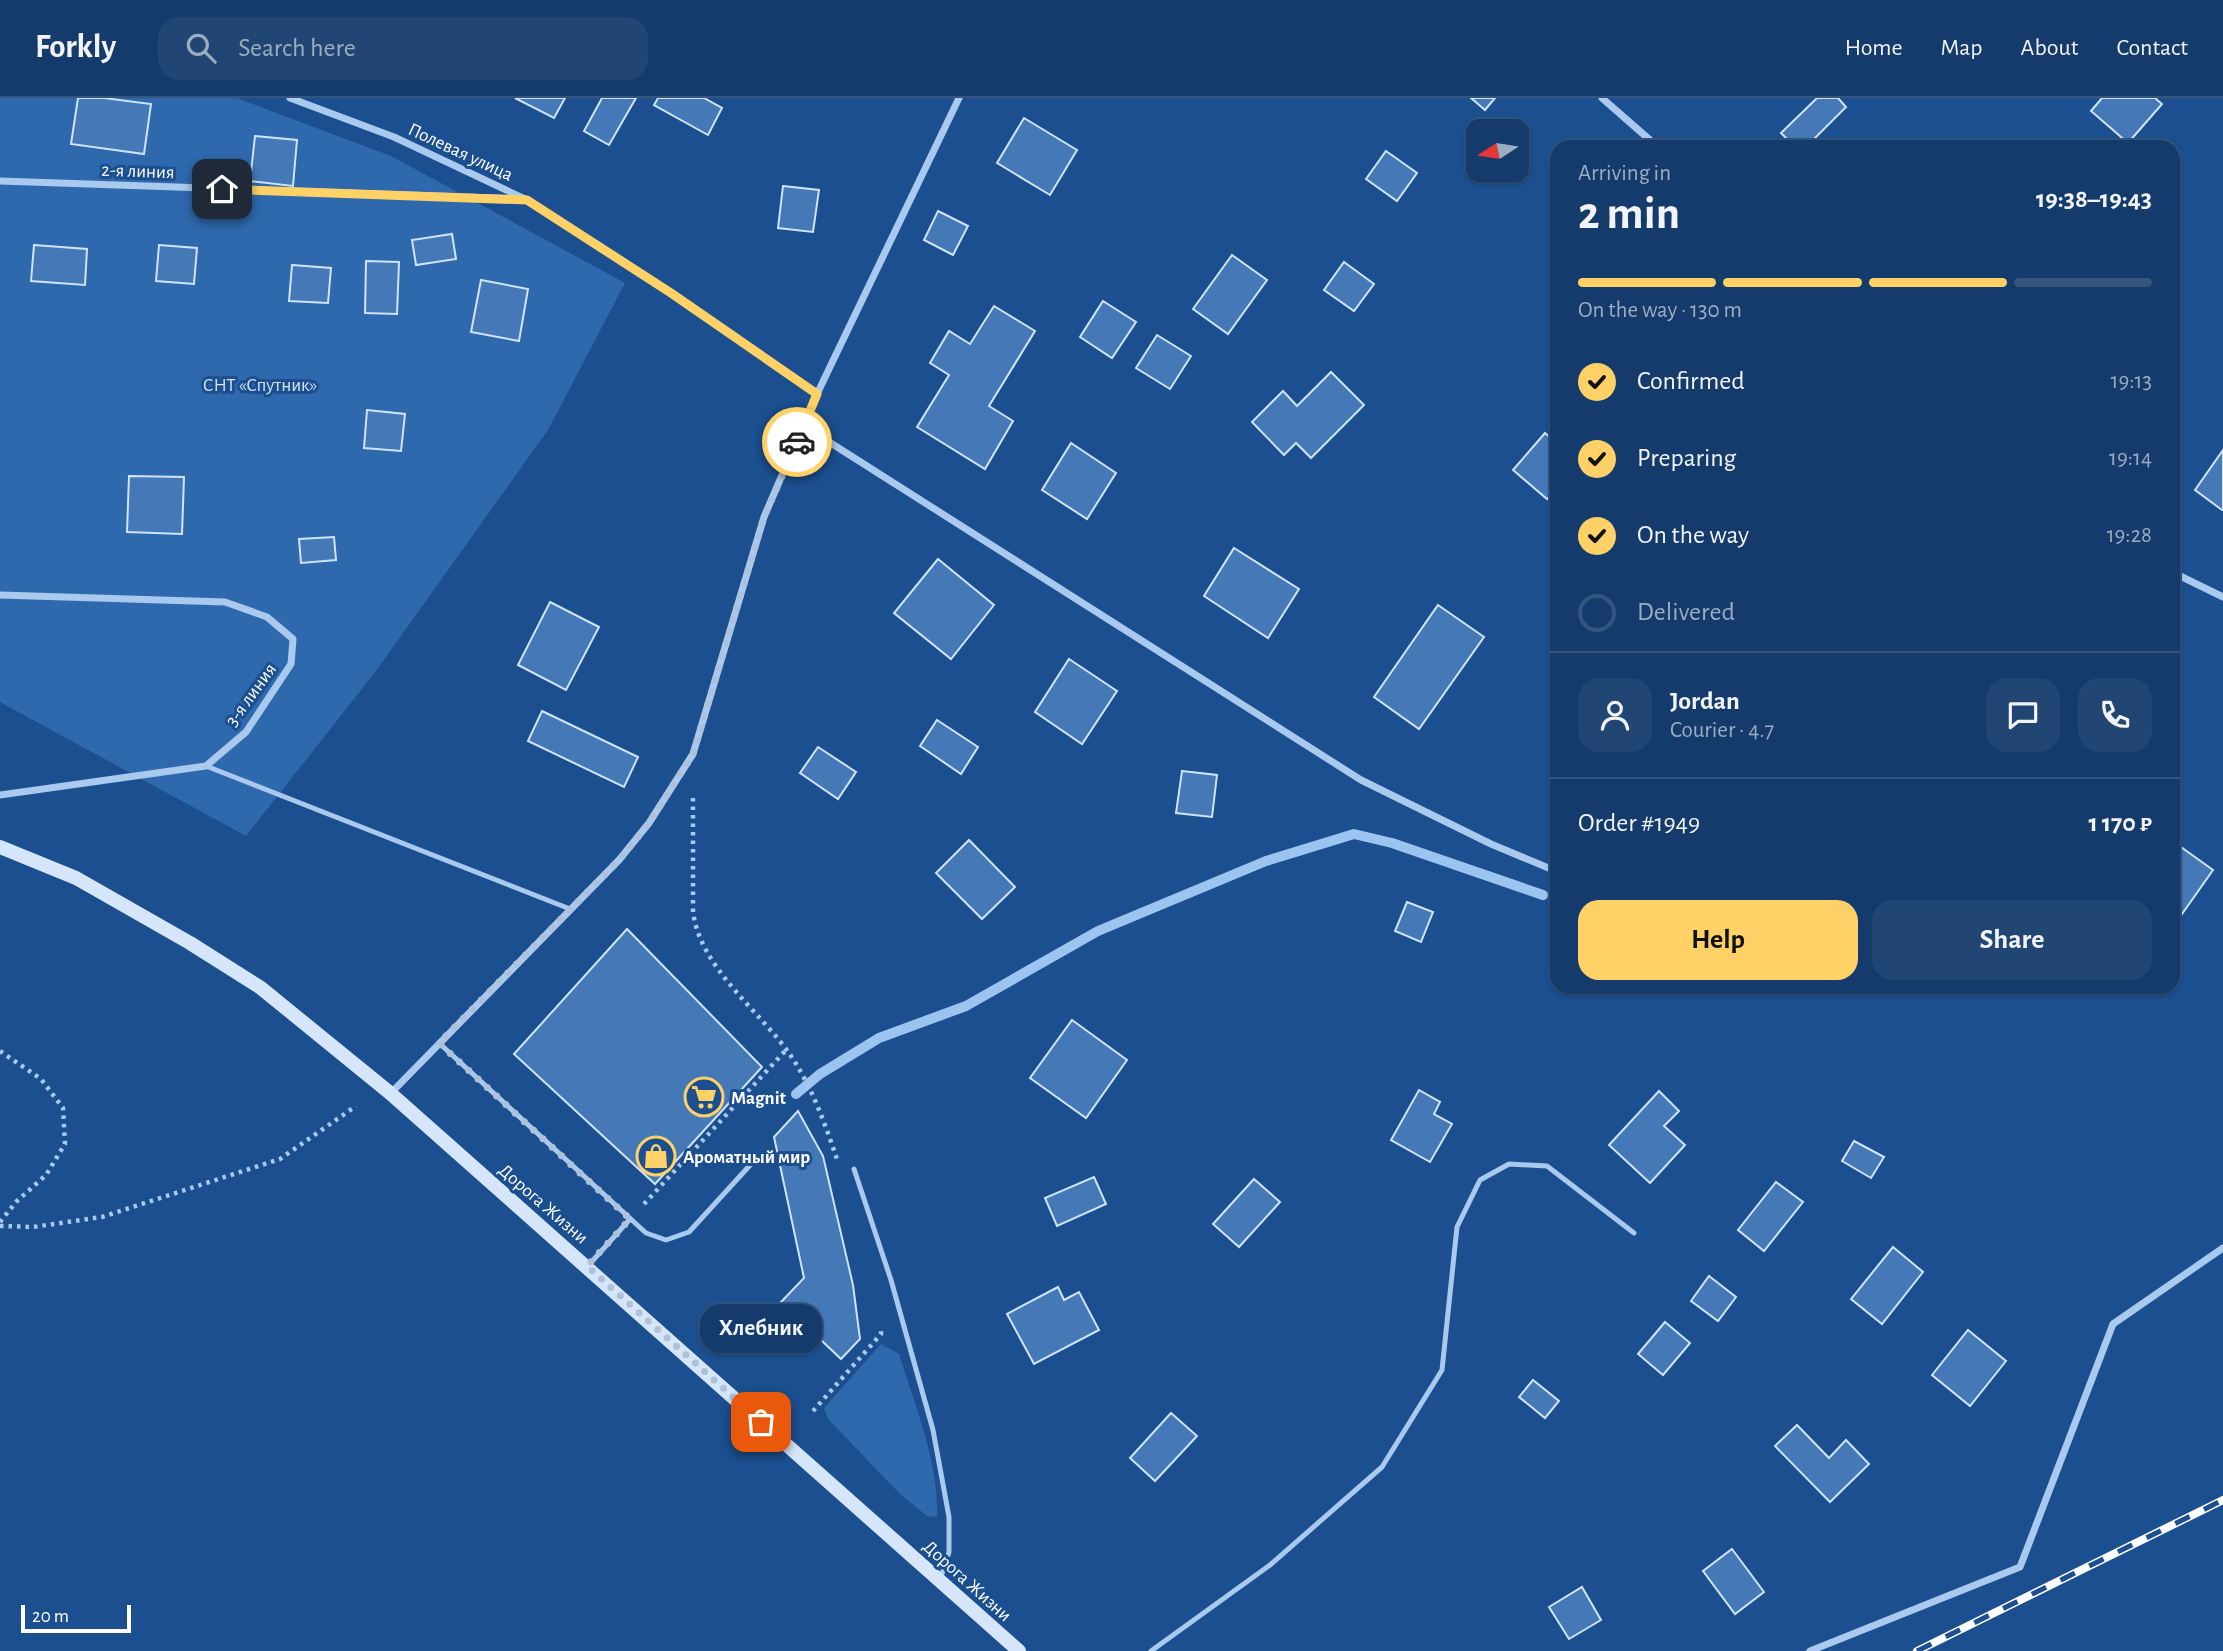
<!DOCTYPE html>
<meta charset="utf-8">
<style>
body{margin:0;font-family:"Alegreya Sans",sans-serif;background:#214673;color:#f1f3f6;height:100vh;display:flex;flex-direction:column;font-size:26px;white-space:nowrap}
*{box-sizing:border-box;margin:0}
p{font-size:23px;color:#9dadc1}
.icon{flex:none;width:38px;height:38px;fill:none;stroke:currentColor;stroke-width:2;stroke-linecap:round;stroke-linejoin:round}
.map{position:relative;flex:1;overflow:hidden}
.panel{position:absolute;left:1550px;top:42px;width:630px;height:854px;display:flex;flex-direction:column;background:#143b6b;border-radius:21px;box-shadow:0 2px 5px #0004,0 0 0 2px #33557e}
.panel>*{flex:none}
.needle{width:46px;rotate:258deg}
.buttons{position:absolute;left:1466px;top:21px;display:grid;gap:14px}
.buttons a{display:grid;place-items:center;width:63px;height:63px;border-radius:14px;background:#143b6b;box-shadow:0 2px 5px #0004,0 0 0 2px #33557e;font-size:35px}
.scale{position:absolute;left:21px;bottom:18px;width:110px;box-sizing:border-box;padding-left:7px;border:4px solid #fff;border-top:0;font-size:19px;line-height:24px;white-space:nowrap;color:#fff;-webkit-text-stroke:5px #1b4f8f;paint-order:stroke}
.pin{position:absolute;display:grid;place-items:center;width:60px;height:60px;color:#fff;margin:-30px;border-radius:14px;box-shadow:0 4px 10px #0006}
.courier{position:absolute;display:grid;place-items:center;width:70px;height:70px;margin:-35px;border:5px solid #ffd166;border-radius:50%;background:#fff;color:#222;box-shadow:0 2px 9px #0007}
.bubble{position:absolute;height:49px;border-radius:21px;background:#143b6b;box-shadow:0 2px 5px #0004,0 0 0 2px #33557e;font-size:23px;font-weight:700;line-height:49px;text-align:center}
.summary em{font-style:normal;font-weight:700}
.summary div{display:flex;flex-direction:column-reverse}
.summary{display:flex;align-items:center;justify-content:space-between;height:119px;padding:0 28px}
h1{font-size:46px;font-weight:700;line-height:52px}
.bar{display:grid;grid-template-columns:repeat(4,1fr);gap:10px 7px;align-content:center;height:84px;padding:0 28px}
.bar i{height:9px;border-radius:5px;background:#33557e}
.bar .active{background:#ffd166}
.bar p{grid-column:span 4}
.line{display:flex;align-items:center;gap:18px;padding:0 28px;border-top:2px solid #33557e}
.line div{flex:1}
.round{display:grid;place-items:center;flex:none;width:74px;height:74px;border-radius:21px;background:#214673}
ol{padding:0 28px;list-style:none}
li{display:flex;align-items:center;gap:21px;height:77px}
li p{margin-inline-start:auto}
li .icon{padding:7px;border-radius:50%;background:#ffd166;color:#111;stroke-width:4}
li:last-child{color:#9dadc1}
li i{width:38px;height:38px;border:4px solid #33557e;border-radius:50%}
.action{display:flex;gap:14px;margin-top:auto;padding:14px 28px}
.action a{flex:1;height:80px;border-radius:21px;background:#ffd166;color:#111;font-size:28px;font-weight:700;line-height:80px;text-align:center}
.action a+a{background:#214673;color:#f1f3f6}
header{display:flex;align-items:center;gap:42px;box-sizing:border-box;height:98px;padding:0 35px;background:#143b6b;border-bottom:2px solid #33557e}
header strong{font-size:33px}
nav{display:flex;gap:38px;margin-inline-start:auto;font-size:24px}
.search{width:490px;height:63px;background:#214673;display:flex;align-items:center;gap:18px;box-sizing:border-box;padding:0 24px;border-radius:21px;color:#9dadc1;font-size:26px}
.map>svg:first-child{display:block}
.green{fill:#2e69ad}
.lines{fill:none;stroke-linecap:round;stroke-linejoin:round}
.stream{stroke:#9cc4f0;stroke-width:10}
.building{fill:#4478b7;stroke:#cfe3fa;stroke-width:2}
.path{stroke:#a9c9ee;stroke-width:4.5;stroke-dasharray:3.5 5;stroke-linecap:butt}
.lane{stroke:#a9c9ee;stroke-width:5}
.street{stroke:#a9c9ee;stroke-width:7}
.secondary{stroke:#d6e6fa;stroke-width:14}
.rail-casing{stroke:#fff;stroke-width:8}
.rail{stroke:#1b4f8f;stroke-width:5;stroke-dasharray:16;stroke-linecap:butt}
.done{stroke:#afc1d8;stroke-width:7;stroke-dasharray:0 12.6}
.route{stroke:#ffd166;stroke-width:9}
.labels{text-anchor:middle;stroke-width:6;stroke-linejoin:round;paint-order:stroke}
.street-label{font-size:19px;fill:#fff;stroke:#1b4f8f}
.park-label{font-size:19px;fill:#cfe3fa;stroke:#1b4f8f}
.poi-label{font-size:19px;font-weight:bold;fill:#fff;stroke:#1b4f8f;text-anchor:start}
</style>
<header>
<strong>Forkly</strong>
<div class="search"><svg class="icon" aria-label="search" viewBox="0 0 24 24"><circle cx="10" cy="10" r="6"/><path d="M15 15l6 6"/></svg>Search here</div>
<nav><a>Home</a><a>Map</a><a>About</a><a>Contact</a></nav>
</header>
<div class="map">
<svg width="2223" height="1553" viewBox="0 0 2223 1553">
<rect width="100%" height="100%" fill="#1b4f8f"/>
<g class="green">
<polygon points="0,0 237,0 391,58 625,185 548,332 376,573 246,738 0,604"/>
<path d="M881,1246L899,1256C915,1308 939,1364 937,1419L927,1418L900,1396L828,1321L824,1310Z"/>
</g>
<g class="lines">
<polyline class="stream" points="796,996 820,976 879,940 966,908 1098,833 1266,763 1354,736 1392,745 1543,797"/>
</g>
<g class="building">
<polygon points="78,0 104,0 151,6 144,56 71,46"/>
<polygon points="515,0 565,0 554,20"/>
<polygon points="602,0 636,0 609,47 584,33"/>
<polygon points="658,0 704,0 722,10 708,37 654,7"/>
<polygon points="1471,0 1495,0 1485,12"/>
<polygon points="1817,0 1838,0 1846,9 1806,49 1795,49 1781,35"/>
<polygon points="2102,0 2155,0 2162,6 2128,45 2091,13"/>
<polygon points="1024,20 1077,52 1050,97 997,65"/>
<polygon points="255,38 297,42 293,88 250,83"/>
<polygon points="1386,53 1417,75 1397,103 1366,81"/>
<polygon points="783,88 819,92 813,134 778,130"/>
<polygon points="938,113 968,128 953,157 924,142"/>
<polygon points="452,136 456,161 416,167 412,142"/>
<polygon points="34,147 87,151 85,187 31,183"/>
<polygon points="159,147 197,150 194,186 156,183"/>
<polygon points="1232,157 1267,182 1228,236 1193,211"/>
<polygon points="366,163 399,164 397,216 365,215"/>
<polygon points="1344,164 1374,186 1354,213 1324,192"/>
<polygon points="292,167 331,170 328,205 289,203"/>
<polygon points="481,182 528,191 519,243 471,234"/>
<polygon points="1103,203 1136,224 1112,260 1080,239"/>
<polygon points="994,208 1035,233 989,308 1013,323 985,371 917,329 949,277 930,265 949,233 970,246"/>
<polygon points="1157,237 1191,258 1170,291 1136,270"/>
<polygon points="1331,274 1364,307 1311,360 1296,345 1284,357 1252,324 1283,293 1297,308"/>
<polygon points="367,312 405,316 401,353 364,350"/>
<polygon points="1545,335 1558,346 1558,389 1547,401 1513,372"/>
<polygon points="1071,345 1116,375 1087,421 1042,392"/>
<polygon points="2223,352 2223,411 2222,412 2195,392"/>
<polygon points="129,378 184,379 182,436 127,434"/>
<polygon points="334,439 336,462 301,465 299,441"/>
<polygon points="1234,450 1299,491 1268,540 1204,498"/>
<polygon points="938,461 994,507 951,561 894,515"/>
<polygon points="550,504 599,529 566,592 518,567"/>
<polygon points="1438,507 1484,539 1419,631 1374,599"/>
<polygon points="1069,561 1117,593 1082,646 1035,614"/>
<polygon points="542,613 638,659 624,689 528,643"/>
<polygon points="937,622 978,649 961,676 920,648"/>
<polygon points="818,649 856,674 838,701 800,675"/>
<polygon points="1182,673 1217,677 1212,719 1176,715"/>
<polygon points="969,742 1015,789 982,821 936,775"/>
<polygon points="2174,744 2213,772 2175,826 2174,825"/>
<polygon points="1407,804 1433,814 1421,844 1395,833"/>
<polygon points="627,831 762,969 655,1086 514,956"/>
<polygon points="1072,922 1127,962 1086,1020 1030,980"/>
<polygon points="1419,992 1440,1004 1434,1016 1452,1026 1430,1064 1391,1042"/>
<polygon points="1659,993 1679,1013 1664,1028 1685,1047 1650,1085 1609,1047"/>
<polygon points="798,1013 823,1058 853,1187 860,1241 841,1261 781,1204 804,1180 774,1039"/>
<polygon points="1854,1043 1884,1059 1871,1080 1842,1063"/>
<polygon points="1094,1079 1106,1106 1057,1128 1045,1100"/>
<polygon points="1254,1081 1280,1104 1239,1149 1213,1126"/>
<polygon points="1776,1084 1803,1104 1764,1153 1738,1132"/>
<polygon points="1893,1149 1923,1174 1882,1226 1851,1201"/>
<polygon points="1709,1178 1736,1199 1718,1223 1691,1203"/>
<polygon points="1058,1189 1064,1202 1079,1194 1099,1232 1034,1266 1007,1216"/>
<polygon points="1665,1224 1690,1245 1663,1277 1638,1256"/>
<polygon points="1968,1232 2006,1263 1970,1308 1932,1277"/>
<polygon points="1533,1282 1559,1303 1545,1320 1519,1299"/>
<polygon points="1171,1315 1197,1338 1155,1383 1130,1360"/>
<polygon points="1797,1327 1829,1360 1846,1342 1869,1366 1830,1404 1775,1348"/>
<polygon points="1732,1451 1764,1494 1735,1516 1703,1473"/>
<polygon points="1582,1489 1601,1522 1569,1541 1549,1509"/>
</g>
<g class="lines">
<g class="path">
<path d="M693,700V814C700,870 761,914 791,958C812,989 825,1026 837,1061"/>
<polyline points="0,953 41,981 63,1010 65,1046 46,1077 16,1104 0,1124"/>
<polyline points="644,1106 786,952"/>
<polyline points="0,1128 33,1129 102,1119 280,1061 356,1008"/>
<polyline points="813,1313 881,1236 881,1231"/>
</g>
<g class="lane">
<polyline points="206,668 570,811"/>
<polyline points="439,945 646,1135 666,1142 689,1134 752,1065"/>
<polyline points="854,1071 891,1182 933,1332 949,1419 949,1454 940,1482"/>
<polyline points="587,1169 630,1121"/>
<polyline points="1151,1553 1270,1467 1382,1369 1442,1272 1457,1129 1480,1082 1509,1066 1547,1068 1634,1135"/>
</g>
<g class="street">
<polyline points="290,0 394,39 527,102 671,195 817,296"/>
<polyline points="1602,0 1658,49"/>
<polyline points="0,83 524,101"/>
<polyline points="804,328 1361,682 1491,746 1558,774"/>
<polyline points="2174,475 2223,499"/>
<polyline points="0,497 225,504 267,519 293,541 291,566 246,634 206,668 0,697"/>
<polyline points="391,995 619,762 649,725 693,656 764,419 817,296 959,0"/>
<polyline points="1810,1553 2020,1469 2113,1226 2223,1150"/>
</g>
<polyline class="secondary" points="0,749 76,780 190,845 261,890 390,995 1019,1553"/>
<defs>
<polyline id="rail" points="1917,1553 2223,1402"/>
</defs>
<use href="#rail" class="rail-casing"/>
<use href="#rail" class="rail"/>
</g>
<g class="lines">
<polyline class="done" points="761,1324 587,1168 630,1121 439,945 619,762 649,725 693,656 764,419 797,344"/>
<polyline class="route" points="222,91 527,102 671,195 817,296 797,344"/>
</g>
<defs>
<symbol id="supermarket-ring" viewBox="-11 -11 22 22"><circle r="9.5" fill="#1b4f8f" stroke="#ffd166" stroke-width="1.5"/><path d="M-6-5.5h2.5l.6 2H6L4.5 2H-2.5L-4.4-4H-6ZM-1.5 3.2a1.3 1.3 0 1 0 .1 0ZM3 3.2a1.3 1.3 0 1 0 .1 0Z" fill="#ffd166"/></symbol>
<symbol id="shop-ring" viewBox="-11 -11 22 22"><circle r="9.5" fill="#1b4f8f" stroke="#ffd166" stroke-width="1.5"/><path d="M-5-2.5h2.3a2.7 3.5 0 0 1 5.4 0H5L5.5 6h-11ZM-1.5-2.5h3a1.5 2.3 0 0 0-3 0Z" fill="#ffd166"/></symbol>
</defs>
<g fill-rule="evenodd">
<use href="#supermarket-ring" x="682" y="977" width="44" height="44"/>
<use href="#shop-ring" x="634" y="1036" width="44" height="44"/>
</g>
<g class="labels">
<g class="street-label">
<text transform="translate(461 53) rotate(25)" y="7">Полевая улица</text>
<text transform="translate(138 72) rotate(2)" y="7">2-я линия</text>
<text transform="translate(250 596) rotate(-54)" y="7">3-я линия</text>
<text transform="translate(544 1105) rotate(41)" y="7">Дорога Жизни</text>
<text transform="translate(968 1482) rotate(42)" y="7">Дорога Жизни</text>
</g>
<g class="park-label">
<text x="260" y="293">СНТ «Спутник»</text>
</g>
<g class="poi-label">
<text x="731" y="1006">Magnit</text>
<text x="683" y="1065">Ароматный мир</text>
</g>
</g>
</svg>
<div class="buttons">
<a><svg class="needle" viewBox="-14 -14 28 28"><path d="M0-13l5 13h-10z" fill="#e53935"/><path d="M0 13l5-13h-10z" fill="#9dadc1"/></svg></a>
</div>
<div class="scale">20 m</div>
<div class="pin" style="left:761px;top:1324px;background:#ea580c"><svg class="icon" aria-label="bag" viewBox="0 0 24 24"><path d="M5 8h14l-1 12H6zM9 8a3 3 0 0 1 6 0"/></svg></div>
<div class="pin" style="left:222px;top:91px;background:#1f2937"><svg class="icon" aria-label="home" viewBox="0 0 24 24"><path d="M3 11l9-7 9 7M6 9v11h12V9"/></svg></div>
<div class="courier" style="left:797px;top:344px"><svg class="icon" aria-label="car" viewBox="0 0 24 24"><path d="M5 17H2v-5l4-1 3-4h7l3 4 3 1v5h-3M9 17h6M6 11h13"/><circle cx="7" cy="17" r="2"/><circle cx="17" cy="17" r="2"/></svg></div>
<div class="bubble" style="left:700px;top:1206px;width:122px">Хлебник</div>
<section class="panel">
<div class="summary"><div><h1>2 min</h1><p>Arriving in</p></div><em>19:38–19:43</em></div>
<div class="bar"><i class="active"></i><i class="active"></i><i class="active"></i><i></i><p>On the way · 130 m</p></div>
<ol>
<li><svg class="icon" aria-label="check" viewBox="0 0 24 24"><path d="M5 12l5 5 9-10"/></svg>Confirmed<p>19:13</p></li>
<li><svg class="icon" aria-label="check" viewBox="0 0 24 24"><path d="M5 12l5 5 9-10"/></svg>Preparing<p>19:14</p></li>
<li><svg class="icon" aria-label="check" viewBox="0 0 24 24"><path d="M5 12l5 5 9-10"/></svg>On the way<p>19:28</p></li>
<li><i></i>Delivered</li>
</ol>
<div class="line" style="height:126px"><a class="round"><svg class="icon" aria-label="person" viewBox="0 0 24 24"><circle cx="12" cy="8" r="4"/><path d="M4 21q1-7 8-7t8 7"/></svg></a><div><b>Jordan</b><p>Courier · 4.7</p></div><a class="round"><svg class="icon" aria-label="chat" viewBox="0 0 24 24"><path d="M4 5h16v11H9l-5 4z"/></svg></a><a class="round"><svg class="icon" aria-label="phone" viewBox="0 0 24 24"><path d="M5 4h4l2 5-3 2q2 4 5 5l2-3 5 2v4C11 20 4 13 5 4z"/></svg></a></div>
<div class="line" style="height:91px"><div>Order #1949</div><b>1 170 ₽</b></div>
<div class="action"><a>Help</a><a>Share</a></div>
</section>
</div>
